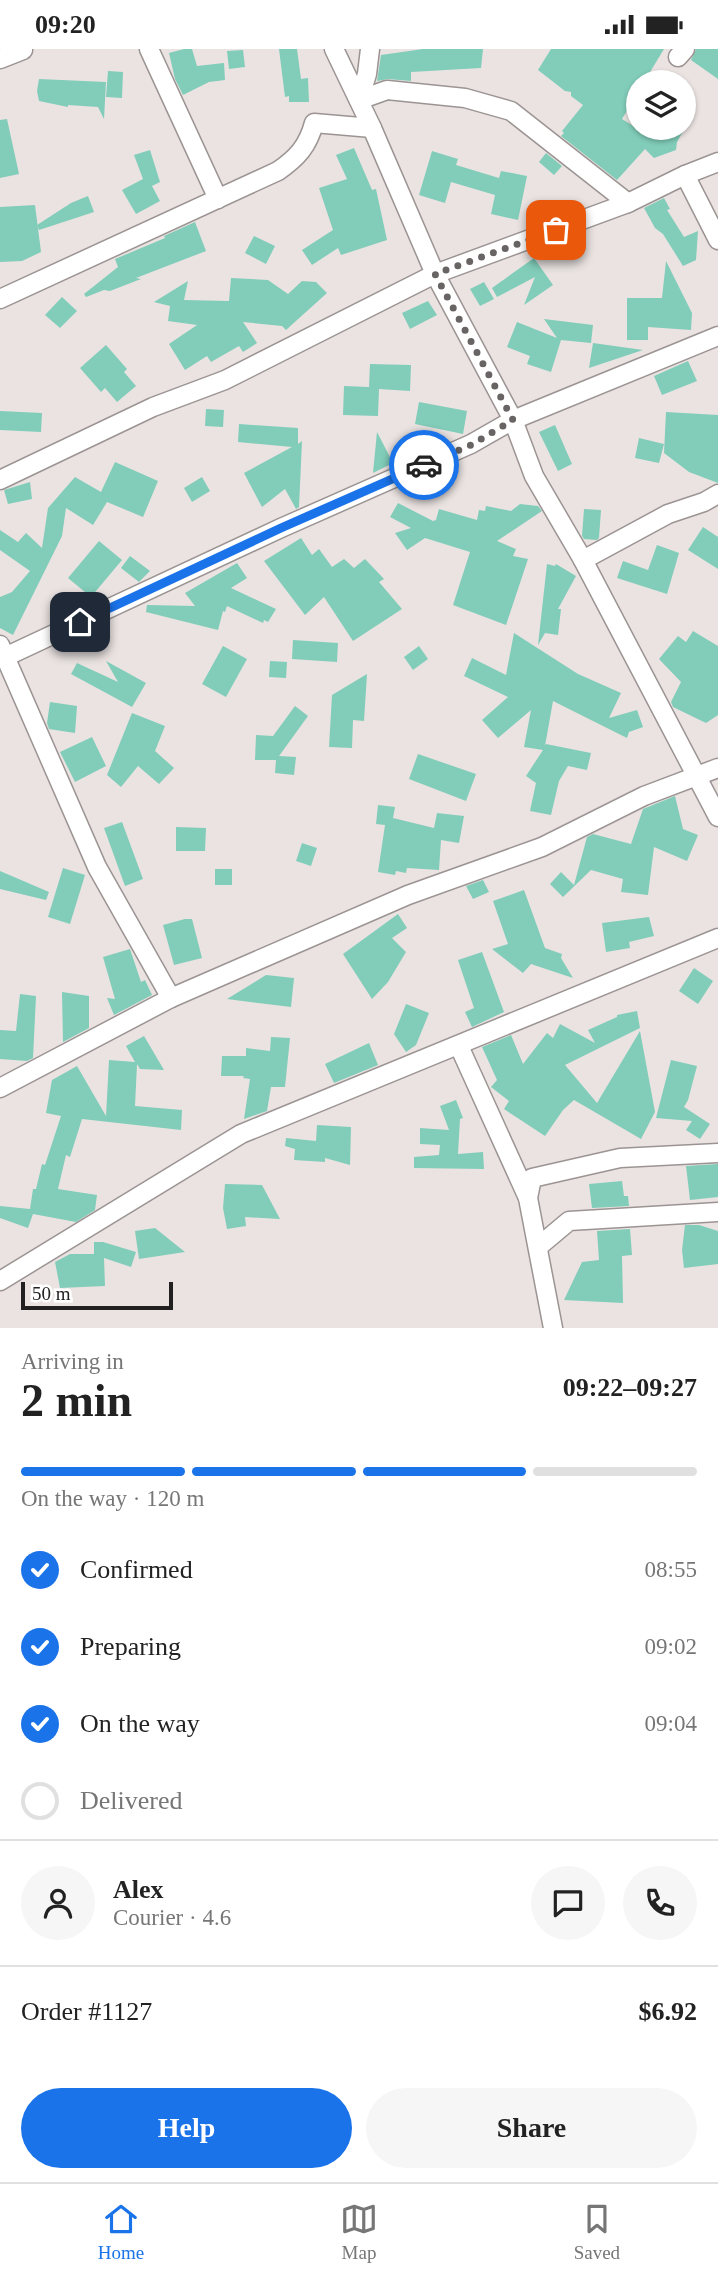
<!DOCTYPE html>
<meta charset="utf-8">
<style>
body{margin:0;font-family:Georgia,serif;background:#f6f6f6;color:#222;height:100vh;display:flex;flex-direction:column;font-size:26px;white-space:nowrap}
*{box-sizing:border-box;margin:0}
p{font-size:23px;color:#767676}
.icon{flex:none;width:38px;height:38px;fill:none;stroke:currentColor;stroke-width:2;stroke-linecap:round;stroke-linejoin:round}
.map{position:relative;height:1279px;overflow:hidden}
.sheet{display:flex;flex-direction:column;background:#fff;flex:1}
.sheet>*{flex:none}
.buttons{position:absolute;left:626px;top:21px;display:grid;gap:14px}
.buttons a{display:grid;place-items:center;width:70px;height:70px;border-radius:50%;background:#fff;box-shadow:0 2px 5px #0004;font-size:35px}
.scale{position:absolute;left:21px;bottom:18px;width:152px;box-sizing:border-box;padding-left:7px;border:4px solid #222020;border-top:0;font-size:19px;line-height:24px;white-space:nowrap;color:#222020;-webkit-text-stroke:5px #fff;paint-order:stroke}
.pin{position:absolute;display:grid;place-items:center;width:60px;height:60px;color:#fff;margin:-30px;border-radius:14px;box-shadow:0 4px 10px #0006}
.courier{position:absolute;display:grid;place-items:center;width:70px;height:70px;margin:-35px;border:5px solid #1a73e8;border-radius:50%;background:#fff;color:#222;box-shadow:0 2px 9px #0007}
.head em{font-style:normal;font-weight:700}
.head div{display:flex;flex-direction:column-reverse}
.head{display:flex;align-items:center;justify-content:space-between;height:119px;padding:0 21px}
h1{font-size:46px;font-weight:700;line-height:52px}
.bar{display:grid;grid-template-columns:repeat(4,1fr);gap:10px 7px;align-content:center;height:84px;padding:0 21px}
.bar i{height:9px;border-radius:5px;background:#e0e0e0}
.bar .on{background:#1a73e8}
.bar p{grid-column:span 4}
.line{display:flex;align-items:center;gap:18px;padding:0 21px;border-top:2px solid #e0e0e0}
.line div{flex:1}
.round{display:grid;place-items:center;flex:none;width:74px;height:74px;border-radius:37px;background:#f6f6f6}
ol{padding:0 21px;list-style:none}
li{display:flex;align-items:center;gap:21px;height:77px}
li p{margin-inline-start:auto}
li .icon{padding:7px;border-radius:50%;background:#1a73e8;color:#fff;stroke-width:4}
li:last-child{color:#767676}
li i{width:38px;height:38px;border:4px solid #e0e0e0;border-radius:50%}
.button{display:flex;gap:14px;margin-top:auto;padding:14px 21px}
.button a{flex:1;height:80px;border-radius:42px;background:#1a73e8;color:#fff;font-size:28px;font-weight:700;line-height:80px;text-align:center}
.button a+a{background:#f6f6f6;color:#222}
.status{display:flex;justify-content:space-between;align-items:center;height:49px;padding:0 35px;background:#fff;direction:ltr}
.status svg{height:19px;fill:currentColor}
.dock{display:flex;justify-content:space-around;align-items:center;height:98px;border-top:2px solid #e0e0e0;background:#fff;font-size:19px;color:#767676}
.dock a{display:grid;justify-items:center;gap:4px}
.dock .on{color:#1a73e8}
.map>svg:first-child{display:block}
.building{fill:#81cdb9}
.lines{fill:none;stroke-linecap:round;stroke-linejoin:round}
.minor-casing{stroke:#9b9493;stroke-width:21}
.minor{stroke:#fff;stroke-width:18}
.done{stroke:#686464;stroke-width:7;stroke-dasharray:0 12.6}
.route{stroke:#1a73e8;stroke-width:9}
</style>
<div class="status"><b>09:20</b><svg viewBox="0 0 49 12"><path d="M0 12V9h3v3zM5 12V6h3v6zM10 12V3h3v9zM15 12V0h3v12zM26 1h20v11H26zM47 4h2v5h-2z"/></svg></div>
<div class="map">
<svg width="718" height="1279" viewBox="0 0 718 1279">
<rect width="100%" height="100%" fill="#eae3e2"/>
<g class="building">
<polygon points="184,0 192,0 197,17 224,14 225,31 209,33 183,46 175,30 169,4"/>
<polygon points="279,0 297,0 301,30 308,29 309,53 289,53 289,47 285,48"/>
<polygon points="423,0 483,0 481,19 411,23 411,32 388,30 377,32 381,6"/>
<polygon points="551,0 664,0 644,33 639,33 639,42 622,70 651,88 655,79 685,79 677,93 676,101 654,109 645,100 617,131 561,87 564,84 562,82 583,56 571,47 571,43 565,42 538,21"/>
<polygon points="696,0 718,0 718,30 691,11"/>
<polygon points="243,1 245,18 229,20 227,2"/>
<polygon points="108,22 123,23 122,49 106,48"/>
<polygon points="39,30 106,33 104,70 98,58 68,56 68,58 39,52 37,42"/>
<polygon points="7,70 19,125 0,129 0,71"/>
<polygon points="354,99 372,141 376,140 387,191 341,206 338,199 312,216 302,201 333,181 319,139 347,130 336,106"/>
<polygon points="150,101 160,133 152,137 160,152 136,165 122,141 143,130 134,106"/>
<polygon points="432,102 458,110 456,116 499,129 501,122 527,127 518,171 491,165 495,146 451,133 445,154 419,146"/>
<polygon points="546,104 562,117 554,126 539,113"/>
<polygon points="88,147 94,163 39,181 37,176 71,154"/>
<polygon points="664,149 670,160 667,161 684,188 698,182 696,211 683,217 663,185 655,179 644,159"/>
<polygon points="35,156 41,203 22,212 0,213 0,158"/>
<polygon points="195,173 206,202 136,229 141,230 110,242 104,241 86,248 84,245 118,218 115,210 165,189 164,187"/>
<polygon points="254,187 275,197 266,215 245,204"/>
<polygon points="534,209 553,236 524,256 535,228 497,248 492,239"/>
<polygon points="666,212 692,264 691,281 648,278 648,291 627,291 627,249 662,249"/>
<polygon points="231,229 268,231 288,245 302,232 316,233 327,244 286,281 282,277 243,273 257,294 243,303 239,297 211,313 207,307 185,321 169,295 197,276 168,272 170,257 154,253 188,232 184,251 229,252"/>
<polygon points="484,233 494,250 480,257 470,240"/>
<polygon points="62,248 77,262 60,279 45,266"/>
<polygon points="428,252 437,266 410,280 402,264"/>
<polygon points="544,270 593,276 591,294 561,291 551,323 527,315 530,307 507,298 517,273 557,289"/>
<polygon points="593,294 643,301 589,319"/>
<polygon points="106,296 127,320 124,323 136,337 117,353 105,339 101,343 80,319"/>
<polygon points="688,312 697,332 662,346 654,327"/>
<polygon points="370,315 411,316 410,342 379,340 378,367 343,366 344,337 369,338"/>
<polygon points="419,353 467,362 463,385 415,375"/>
<polygon points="206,360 224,361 223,378 205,377"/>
<polygon points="0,362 42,364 41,383 0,381"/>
<polygon points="666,363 718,366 718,434 689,423 664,404"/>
<polygon points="239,375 298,379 298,395 302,392 299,458 296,460 285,440 262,458 244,424 292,398 238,393"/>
<polygon points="555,376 572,415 558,422 539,383"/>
<polygon points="377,383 393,414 373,424"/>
<polygon points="639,389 664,395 659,414 635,409"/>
<polygon points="115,413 158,432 143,468 107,453 93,476 66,459 62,487 13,586 0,579 0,548 12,543 30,522 0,501 0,481 18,493 26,484 42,499 48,459 75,428 101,443"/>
<polygon points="202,428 210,442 192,453 184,439"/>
<polygon points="30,433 32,450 8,455 4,441"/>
<polygon points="398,454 433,472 436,471 439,460 477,471 479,461 485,462 486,457 511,462 520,455 538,457 542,462 497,492 516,500 513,507 528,510 506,576 453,556 470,503 425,489 407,501 395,484 411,479 390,468"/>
<polygon points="584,460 601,461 599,489 597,491 584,490 582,487"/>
<polygon points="703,478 718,488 718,520 688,501"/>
<polygon points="301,489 312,506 319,500 332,518 344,510 354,519 365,510 384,530 379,533 402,560 353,592 324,548 305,566 264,512"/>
<polygon points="99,492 122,511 91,548 68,529"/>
<polygon points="657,496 679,504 667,545 617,529 623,512 648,521"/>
<polygon points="130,507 150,522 139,533 121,519"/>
<polygon points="237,514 247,529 231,539 276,560 268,573 264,571 263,574 227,557 225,563 223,562 218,581 146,563 147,556 195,557 185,544"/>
<polygon points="547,515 555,517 556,515 576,527 558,560 561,560 558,586 545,584 538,596"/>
<polygon points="693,582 718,597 718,666 706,674 673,658 671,653 681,633 659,610 678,587 686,593"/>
<polygon points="514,584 578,625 621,644 609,669 637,661 643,678 629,683 627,689 553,652 545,697 546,695 591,704 587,721 568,717 559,732 551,766 530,762 536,734 526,727 543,701 524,698 531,661 498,689 482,671 508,648 464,627 472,609 506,626"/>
<polygon points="293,591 338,594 337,613 292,610"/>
<polygon points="223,597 247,610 226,648 202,635"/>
<polygon points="419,597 428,610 413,621 404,608"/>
<polygon points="106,612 146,634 132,658 71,625 77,614 118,633"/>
<polygon points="270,612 287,613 286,629 269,628"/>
<polygon points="367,625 364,672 353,671 352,699 329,698 332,646"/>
<polygon points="50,653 77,657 75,684 49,680 47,674"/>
<polygon points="295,657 308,667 279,707 296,708 294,726 275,724 276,711 255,711 256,686 273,687"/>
<polygon points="132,664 165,677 155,702 174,719 159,735 138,717 121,738 107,726"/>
<polygon points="92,688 106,717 75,733 60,703"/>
<polygon points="418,705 476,725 466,752 409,730"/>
<polygon points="675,747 683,780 698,786 687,812 654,798 648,846 621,843 623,830 591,821 563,848 550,835 561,823 574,836 587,788 593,785 631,795 643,760"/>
<polygon points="378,756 395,758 393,769 434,779 437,764 464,767 459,794 441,791 439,821 407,819 406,824 396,822 395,826 378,823 385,776 376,775"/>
<polygon points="122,773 143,830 125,837 104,779"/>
<polygon points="176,778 206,779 205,802 176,802"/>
<polygon points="302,794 317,799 311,817 296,812"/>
<polygon points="63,819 85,826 70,875 48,868"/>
<rect x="215" y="820" width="17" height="16"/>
<polygon points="0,822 49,843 46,851 0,840"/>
<polygon points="483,831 489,843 473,850 466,837"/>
<polygon points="524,841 545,899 562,905 561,909 573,929 531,915 523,924 492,900 508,895 493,852"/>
<polygon points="398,865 407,879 392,889 406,903 388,933 372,950 343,905"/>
<polygon points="649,868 654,887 629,893 630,899 606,903 602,874"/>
<polygon points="185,870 192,870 202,909 174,916 163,876"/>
<polygon points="130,900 141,933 145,931 152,946 114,966 107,949 115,950 103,908"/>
<polygon points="482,903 504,963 472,978 465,963 474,959 458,911"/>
<polygon points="694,919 713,932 698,955 679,942"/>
<polygon points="266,926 294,929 291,958 227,950"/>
<polygon points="62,943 89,947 89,979 63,993"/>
<polygon points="20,945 36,947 33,1009 27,1012 0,1010 0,981 16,982"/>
<polygon points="406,955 429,964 416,996 406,1003 394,985"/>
<polygon points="637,962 640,979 565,1016 597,1054 640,982 655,1063 641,1090 574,1051 563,1061 545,1087 504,1060 509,1052 491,1038 497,1031 482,998 511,986 523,1015 547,984 553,989 560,975 595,994 588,981 617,968 617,966"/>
<polygon points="144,987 164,1021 140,1020 137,1015 135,1057 182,1061 181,1081 82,1070 70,1108 66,1106 58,1140 97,1146 95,1161 76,1173 33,1165 28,1179 0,1169 0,1157 30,1160 33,1140 36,1140 42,1115 45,1116 61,1067 46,1064 52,1031 77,1017 106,1067 109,1011 135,1013 126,997"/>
<polygon points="271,988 290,989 285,1038 271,1038 267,1062 244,1070 250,1030 243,1029 244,1027 221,1027 222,1007 246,1007 246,999 270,1002"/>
<polygon points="369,994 378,1016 334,1034 325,1015"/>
<polygon points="671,1011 697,1017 688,1051 684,1058 710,1075 700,1090 686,1081 692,1072 656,1069"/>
<polygon points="456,1051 463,1069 460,1070 458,1105 483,1103 484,1120 414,1119 414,1108 439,1106 440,1096 420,1095 420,1079 449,1081 440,1057"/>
<polygon points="317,1076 351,1078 350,1116 325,1109 325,1113 294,1111 295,1100 285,1097 286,1089 316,1092"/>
<polygon points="718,1115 718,1148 690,1151 686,1117"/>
<polygon points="622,1132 624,1147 628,1147 629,1157 592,1159 589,1135"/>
<polygon points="225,1135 262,1136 280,1170 245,1168 246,1177 227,1180 223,1159"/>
<polygon points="685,1176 699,1176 718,1182 718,1215 684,1219 682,1201"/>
<polygon points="155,1179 185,1203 139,1210 135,1182"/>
<polygon points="630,1180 632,1206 622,1207 623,1254 564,1251 582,1213 599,1211 597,1182"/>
<polygon points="94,1193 103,1193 136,1203 131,1218 104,1209 105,1237 60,1239 55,1213 70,1205 94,1205"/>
</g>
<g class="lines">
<defs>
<g id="minor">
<polyline points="149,0 218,150"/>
<polyline points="334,0 372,79 435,225 513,371 534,427 583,511 718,768"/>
<polyline points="678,8 685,0"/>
<polyline points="0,10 23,1"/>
<polyline points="359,51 387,41 465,49 511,62 628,154 685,126 718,191"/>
<polyline points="359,51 367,25 370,0"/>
<polyline points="685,126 718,113"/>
<path d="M0,250L278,122C297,109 308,97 314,74L372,79"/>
<polyline points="0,431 153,358 225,331 435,225 628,154"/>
<polyline points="583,511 668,465 704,453 718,445"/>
<polyline points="0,596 97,818 171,949"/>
<polyline points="5,608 281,479 471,395 513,371 718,287"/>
<polyline points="459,997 528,1149 553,1279"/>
<polyline points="0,1039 171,949 408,846 542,798 644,747 718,719"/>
<polyline points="528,1149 532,1129 620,1109 718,1104"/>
<polyline points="538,1198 569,1172 718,1163"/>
<polyline points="0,1232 241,1085 718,889"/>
</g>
</defs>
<use href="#minor" class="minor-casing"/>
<use href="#minor" class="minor"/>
</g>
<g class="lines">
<polyline class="done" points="424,416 471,396 513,371 435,225 556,181"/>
<polyline class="route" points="80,573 281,479 424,416"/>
</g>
</svg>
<div class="buttons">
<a><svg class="icon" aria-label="layers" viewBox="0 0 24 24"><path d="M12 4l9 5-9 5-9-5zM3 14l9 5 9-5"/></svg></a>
</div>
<div class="scale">50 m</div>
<div class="pin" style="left:556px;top:181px;background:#ea580c"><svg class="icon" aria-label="bag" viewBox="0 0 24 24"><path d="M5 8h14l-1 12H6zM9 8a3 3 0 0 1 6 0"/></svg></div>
<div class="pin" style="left:80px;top:573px;background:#1f2937"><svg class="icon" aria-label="home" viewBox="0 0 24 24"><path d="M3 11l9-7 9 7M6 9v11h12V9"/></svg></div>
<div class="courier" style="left:424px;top:416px"><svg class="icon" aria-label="car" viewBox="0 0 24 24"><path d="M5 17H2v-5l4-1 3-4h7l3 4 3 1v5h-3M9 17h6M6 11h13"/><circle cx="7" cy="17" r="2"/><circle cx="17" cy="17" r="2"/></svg></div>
</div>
<section class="sheet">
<div class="head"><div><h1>2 min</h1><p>Arriving in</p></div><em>09:22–09:27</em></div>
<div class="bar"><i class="on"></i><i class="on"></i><i class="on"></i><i></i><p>On the way · 120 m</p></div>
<ol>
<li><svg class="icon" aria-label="check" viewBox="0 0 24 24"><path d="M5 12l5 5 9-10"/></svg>Confirmed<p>08:55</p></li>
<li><svg class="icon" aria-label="check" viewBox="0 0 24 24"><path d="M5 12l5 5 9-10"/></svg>Preparing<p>09:02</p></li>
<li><svg class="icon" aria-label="check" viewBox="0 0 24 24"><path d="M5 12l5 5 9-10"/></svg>On the way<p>09:04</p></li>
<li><i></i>Delivered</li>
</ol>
<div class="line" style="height:126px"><a class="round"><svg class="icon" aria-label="person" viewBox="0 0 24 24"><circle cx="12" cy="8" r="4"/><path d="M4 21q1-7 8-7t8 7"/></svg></a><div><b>Alex</b><p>Courier · 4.6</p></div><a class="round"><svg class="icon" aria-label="chat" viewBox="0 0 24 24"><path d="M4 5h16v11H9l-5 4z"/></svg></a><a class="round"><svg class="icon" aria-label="phone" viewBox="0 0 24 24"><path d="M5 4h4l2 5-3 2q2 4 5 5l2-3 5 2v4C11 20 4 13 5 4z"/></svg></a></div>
<div class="line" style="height:91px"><div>Order #1127</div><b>$6.92</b></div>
<div class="button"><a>Help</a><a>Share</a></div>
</section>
<nav class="dock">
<a class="on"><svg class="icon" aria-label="home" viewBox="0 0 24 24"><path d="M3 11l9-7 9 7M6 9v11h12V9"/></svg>Home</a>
<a><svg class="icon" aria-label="map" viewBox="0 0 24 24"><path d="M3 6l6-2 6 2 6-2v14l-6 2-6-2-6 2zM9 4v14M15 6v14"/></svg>Map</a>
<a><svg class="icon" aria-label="saved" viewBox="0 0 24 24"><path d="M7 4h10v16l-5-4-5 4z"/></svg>Saved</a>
</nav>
